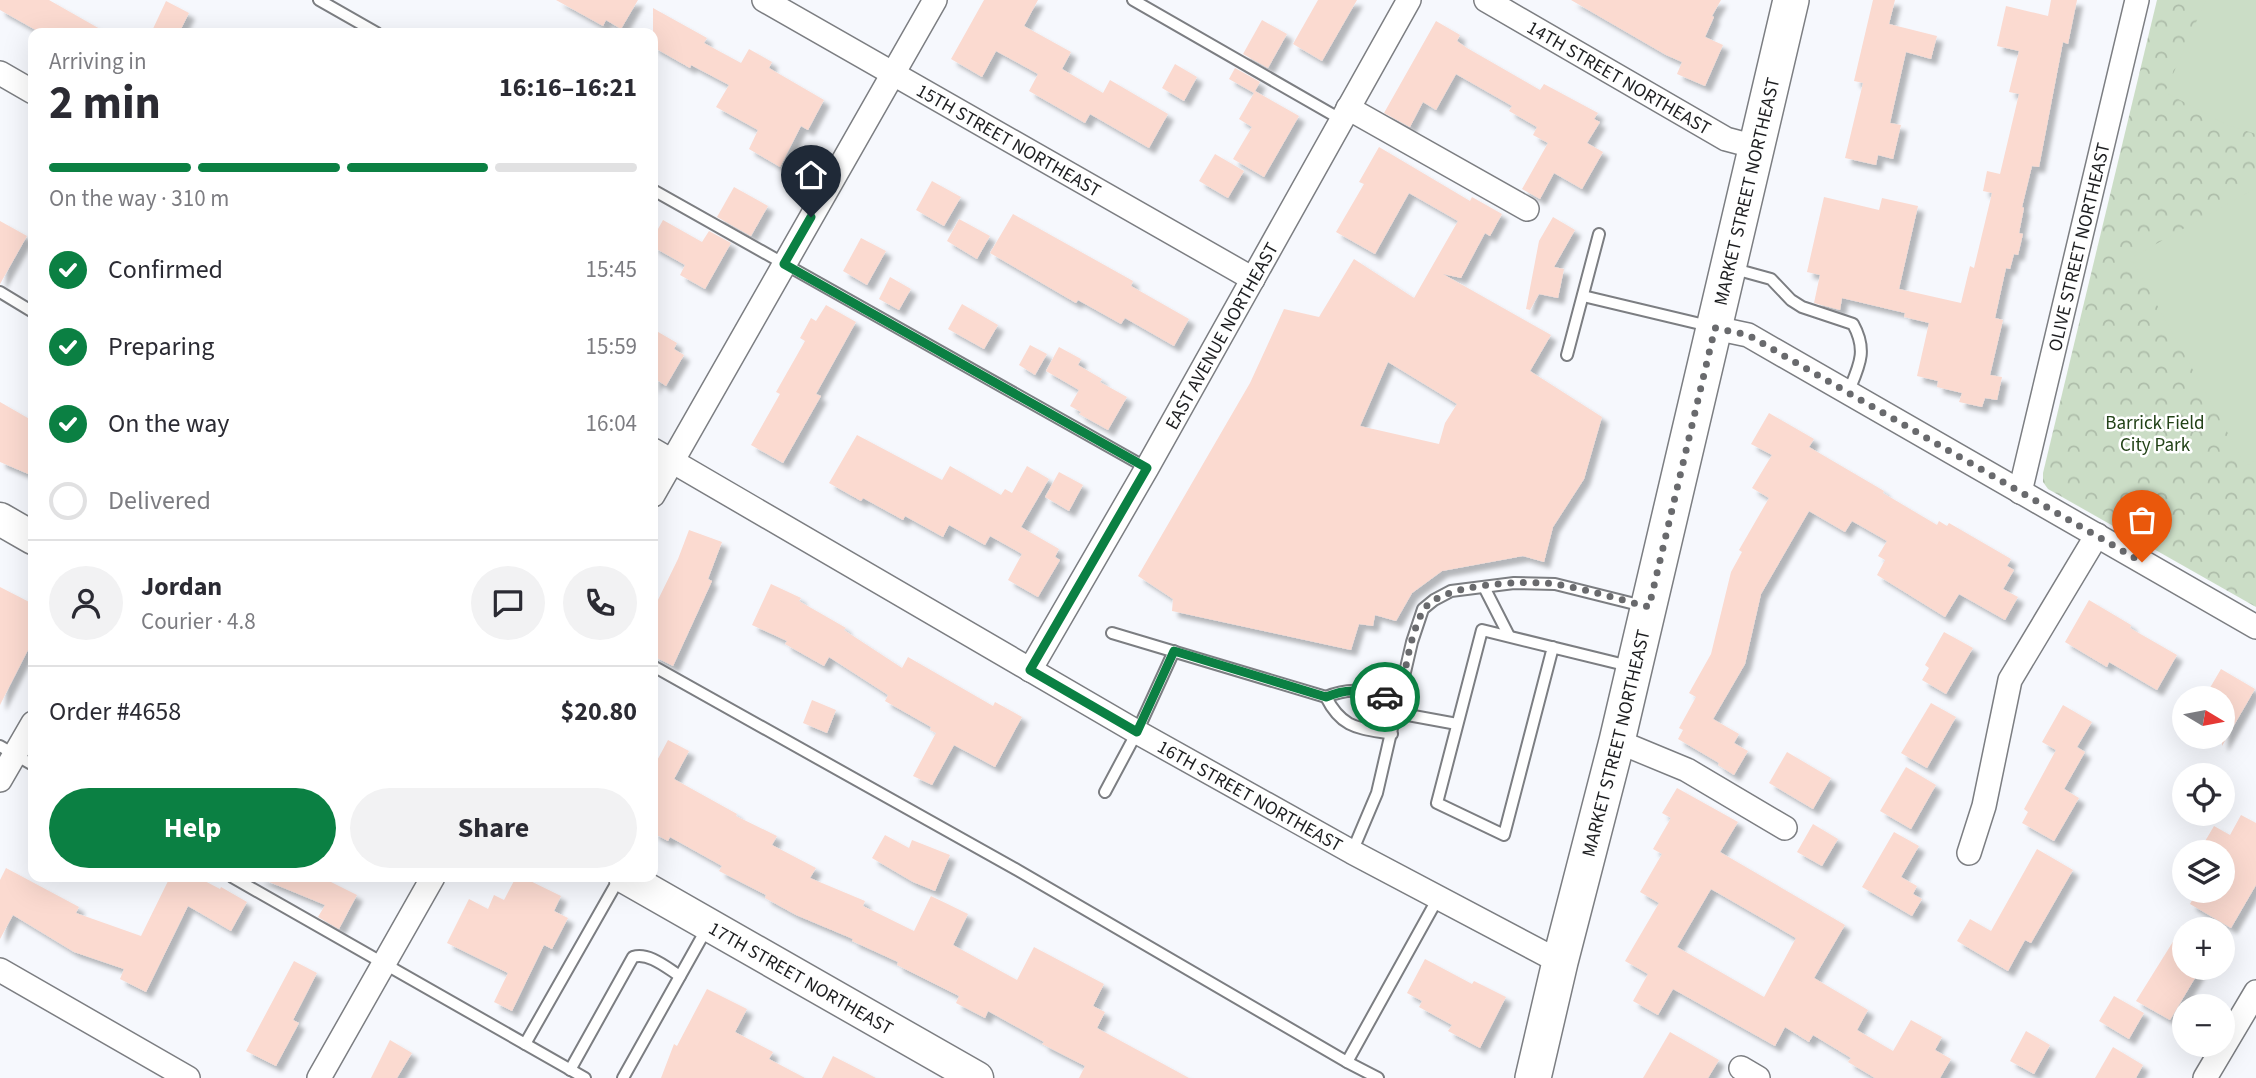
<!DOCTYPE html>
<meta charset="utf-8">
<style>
body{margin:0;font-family:"Source Sans 3",sans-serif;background:#f2f2f3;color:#2b2b33;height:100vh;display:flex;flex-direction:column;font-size:26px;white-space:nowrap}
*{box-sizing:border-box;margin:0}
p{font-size:23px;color:#7c7c81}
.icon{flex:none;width:38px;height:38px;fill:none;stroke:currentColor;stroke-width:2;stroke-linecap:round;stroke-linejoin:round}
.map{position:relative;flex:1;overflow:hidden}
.details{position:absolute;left:28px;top:28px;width:630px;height:854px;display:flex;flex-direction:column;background:#fff;border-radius:14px;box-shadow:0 7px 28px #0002}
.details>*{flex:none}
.needle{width:46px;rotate:100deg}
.tools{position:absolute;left:2172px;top:686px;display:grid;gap:14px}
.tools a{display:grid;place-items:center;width:63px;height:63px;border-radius:50%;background:#fff;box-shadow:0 7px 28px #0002;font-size:35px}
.pin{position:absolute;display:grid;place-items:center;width:60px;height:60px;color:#fff;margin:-72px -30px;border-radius:50% 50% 50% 0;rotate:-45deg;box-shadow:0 0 7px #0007}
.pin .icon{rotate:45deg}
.courier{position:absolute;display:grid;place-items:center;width:70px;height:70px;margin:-35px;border:5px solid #0b8043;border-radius:50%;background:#fff;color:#222;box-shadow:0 2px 9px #0007}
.overview em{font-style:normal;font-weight:700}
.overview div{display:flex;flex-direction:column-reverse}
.overview{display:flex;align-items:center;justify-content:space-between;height:119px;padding:0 21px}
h1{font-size:46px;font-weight:700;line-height:52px}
.bar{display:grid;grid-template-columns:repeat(4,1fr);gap:10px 7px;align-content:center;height:84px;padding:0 21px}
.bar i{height:9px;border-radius:5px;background:#e1e1e2}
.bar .selected{background:#0b8043}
.bar p{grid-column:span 4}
.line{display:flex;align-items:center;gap:18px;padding:0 21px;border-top:2px solid #e1e1e2}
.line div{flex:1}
.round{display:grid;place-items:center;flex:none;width:74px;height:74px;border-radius:37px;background:#f2f2f3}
ol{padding:0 21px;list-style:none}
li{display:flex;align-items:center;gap:21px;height:77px}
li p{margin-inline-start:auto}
li .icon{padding:7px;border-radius:50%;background:#0b8043;color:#fff;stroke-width:4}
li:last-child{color:#7c7c81}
li i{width:38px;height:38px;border:4px solid #e1e1e2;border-radius:50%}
.primary-button{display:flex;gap:14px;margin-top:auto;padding:14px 21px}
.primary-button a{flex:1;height:80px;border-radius:42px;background:#0b8043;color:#fff;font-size:28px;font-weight:700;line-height:80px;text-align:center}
.primary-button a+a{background:#f2f2f3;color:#2b2b33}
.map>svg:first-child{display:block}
.park{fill:url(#park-crowns)}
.pitch{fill:#cbddc6}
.building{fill:#fbdad0;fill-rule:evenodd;filter:url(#shadow)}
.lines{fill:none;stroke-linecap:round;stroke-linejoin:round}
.lane-casing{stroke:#7c7e82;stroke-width:14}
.street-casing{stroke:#7c7e82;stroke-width:26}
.secondary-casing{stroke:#7c7e82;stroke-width:35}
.primary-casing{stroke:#7c7e82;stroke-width:38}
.lane{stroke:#fff;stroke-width:10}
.street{stroke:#fff;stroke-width:23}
.secondary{stroke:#fff;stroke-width:32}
.primary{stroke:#fff;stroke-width:35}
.done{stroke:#696a6d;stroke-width:7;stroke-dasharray:0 12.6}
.route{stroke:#0b8043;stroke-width:9}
.labels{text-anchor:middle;stroke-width:5;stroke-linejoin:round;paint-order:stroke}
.street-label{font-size:19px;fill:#1d1e20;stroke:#fff}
.park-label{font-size:19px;fill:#224217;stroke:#fff}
</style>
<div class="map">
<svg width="2256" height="1078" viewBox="0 0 2256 1078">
<defs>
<pattern id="park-crowns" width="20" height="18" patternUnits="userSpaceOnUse" patternTransform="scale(1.75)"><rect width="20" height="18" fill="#cbddc6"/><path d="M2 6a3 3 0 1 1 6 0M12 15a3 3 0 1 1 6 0" fill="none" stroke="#aebdaa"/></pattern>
<filter id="shadow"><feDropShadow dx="6" dy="6" stdDeviation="2" flood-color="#0004"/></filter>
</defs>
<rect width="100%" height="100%" fill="#f6f8fd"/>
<polygon class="park" points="2157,0 2256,0 2256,607 2048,489 2043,482 2043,473"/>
<g class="pitch">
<polygon points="2206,0 2256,0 2256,134 2227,125 2165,92"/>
<polygon points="2256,188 2256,460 2246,466 2131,258"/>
</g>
<g class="building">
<polygon points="0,0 49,0 107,33 41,33 0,10"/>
<polygon points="556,0 638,0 621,29 606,20 603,26"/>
<polygon points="984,0 1038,0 1024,26 1071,52 1062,69 1103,93 1110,80 1168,114 1149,148 1090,114 1085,123 1029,91 1038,74 996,51 982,77 951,59"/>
<polygon points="1318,0 1357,0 1322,61 1293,44"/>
<polygon points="1571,0 1721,0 1712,16 1714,17 1705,37 1723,45 1705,86 1677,74 1682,62 1666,55"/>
<polygon points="1873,0 1895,0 1889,24 1937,36 1931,59 1906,52 1890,123 1901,125 1893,159 1878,155 1876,165 1845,158 1863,83 1854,81"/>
<polygon points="2051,0 2077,0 2068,44 2063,42 2039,167 2032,166 2022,207 2024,208 2019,233 2023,234 2018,255 2014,254 2010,269 2006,268 1995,318 2003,320 1990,375 2002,377 1997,400 1985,398 1982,407 1959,402 1962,393 1937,387 1938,381 1917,376 1929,323 1904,317 1905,313 1842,298 1840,310 1814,303 1820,275 1807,272 1824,197 1879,210 1882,198 1918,206 1899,289 1961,303 1970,266 1974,268 1992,193 1983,191 1987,171 2000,174 2019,94 2009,92 2019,51 1997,46 2006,6 2048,16"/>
<polygon points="166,1 189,13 179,33 151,33"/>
<polygon points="653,8 707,38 704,43 741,63 749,49 772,62 769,68 824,100 808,130 801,126 780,167 749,149 758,130 716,107 729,85 691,65 690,68 653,47"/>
<polygon points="1262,20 1287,34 1268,68 1243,54"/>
<polygon points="1436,21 1460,35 1457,41 1467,48 1540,90 1544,84 1598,113 1594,119 1600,122 1587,143 1603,152 1582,189 1554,173 1540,199 1522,189 1548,143 1533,135 1537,127 1509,111 1512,106 1456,74 1436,110 1423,102 1410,127 1384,113"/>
<polygon points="1175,64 1197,77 1184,101 1162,88"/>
<polygon points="1235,68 1260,82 1255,91 1299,116 1264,177 1233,159 1252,127 1239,119 1254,93 1229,79"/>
<path d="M1379,147L1470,201L1472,197L1502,214L1490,236L1485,233L1461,278L1443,274L1551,335L1530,371L1602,417L1584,479L1553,527L1544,562L1523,556L1442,571L1412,593L1396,621L1375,615L1373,626L1359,624L1351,650L1172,611L1173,599L1138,576L1250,383L1284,309L1319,317L1354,259L1414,298L1458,221L1409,193L1375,254L1336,232L1364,184L1359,182ZM1388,362L1457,404L1445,423L1439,444L1360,426Z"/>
<polygon points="1215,154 1244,171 1228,198 1199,181"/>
<polygon points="932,181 961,197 944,226 916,210"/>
<polygon points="734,187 768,206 751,236 717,217"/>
<polygon points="1013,214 1133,281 1131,286 1189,319 1174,346 1125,318 1121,324 1078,300 1076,303 990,253"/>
<polygon points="1553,217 1575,230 1554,267 1564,269 1558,298 1539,294 1530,310 1526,309 1539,241"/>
<polygon points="959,219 990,236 977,259 947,241"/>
<polygon points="663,220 702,242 709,231 731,243 705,289 680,275 685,265 653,247 653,238"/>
<polygon points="0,221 27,236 0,284"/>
<polygon points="861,238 886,251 867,285 843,271"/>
<polygon points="890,277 911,289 899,310 879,299"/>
<polygon points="962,304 998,325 984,349 948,329"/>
<polygon points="826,305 856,322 816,394 821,396 783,463 751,445 780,394 776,392 805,341 800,338 811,318 816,321"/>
<polygon points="653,329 677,343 674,349 684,355 666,386 657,380 653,389"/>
<polygon points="1030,345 1047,354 1035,375 1019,365"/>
<polygon points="1059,347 1081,359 1078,365 1102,379 1100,382 1127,397 1108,430 1079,414 1081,412 1070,406 1079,390 1046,371"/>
<polygon points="0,402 33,421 33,476 0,462"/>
<polygon points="1769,413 1814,439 1809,447 1884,491 1883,493 1937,525 1939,521 1947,526 1949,523 2011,559 2007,566 2014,570 2003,589 2018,597 2005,620 1959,594 1945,617 1877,575 1885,560 1878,556 1887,541 1852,521 1845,532 1809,511 1761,594 1745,664 1713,719 1739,734 1734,743 1748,751 1734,775 1718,765 1719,763 1678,739 1683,730 1679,728 1696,697 1689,693 1711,654 1731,572 1742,552 1739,550 1769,498 1752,488 1772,455 1751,444"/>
<polygon points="857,435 942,480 950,466 1001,495 1005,489 1012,493 1027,466 1049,479 1021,527 1059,549 1055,557 1060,560 1038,597 1008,580 1022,554 990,536 985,545 949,525 943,537 905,516 903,520 863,498 861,501 829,483"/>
<polygon points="1059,472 1083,485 1069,511 1045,497"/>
<polygon points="689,530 722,542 708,579 712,581 673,666 653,656 653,610 678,559"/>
<polygon points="771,584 801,598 799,601 846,628 844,630 902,668 908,657 993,706 995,702 1022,717 995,767 954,745 932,785 913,776 936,733 930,730 931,727 885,701 888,695 829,657 824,666 785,644 787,641 752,625"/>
<polygon points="0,587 33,604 33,640 0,705"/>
<polygon points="2089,600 2131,625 2130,628 2177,655 2157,690 2109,662 2107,667 2065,642"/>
<polygon points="1944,632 1973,648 1946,694 1922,680 1929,668 1925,665"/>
<polygon points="2221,669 2255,689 2222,746 2222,698 2204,698"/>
<polygon points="812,700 836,710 827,733 803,723"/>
<polygon points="1931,703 1956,717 1927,768 1901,753"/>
<polygon points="2063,705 2092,722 2077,747 2085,752 2064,789 2079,798 2054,841 2022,823 2028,812 2024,809 2056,750 2042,742"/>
<polygon points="668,740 689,751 674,779 737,814 736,816 777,836 772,845 816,868 810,878 865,901 863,906 914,931 931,896 968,914 953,945 1017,980 1034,947 1104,984 1093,1006 1105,1012 1097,1028 1189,1078 1079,1078 1085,1066 1042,1044 1044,1042 988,1011 985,1018 956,1003 959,996 897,965 898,962 852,941 853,939 796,915 765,898 766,895 719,871 722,866 670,837 668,841 653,833 653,768"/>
<polygon points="1787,752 1831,778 1813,809 1769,783"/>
<polygon points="1906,767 1936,785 1911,829 1880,811"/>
<path d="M1677,788L1738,822L1720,852L1845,925L1814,978L1868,1010L1857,1030L1893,1051L1911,1020L1942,1037L1935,1050L1951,1059L1940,1078H1875L1848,1062L1851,1058L1813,1035L1809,1042L1785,1027L1775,1046L1673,989L1658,1015L1633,1001L1648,974L1625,961L1659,903L1640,892L1662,854L1653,849L1671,818L1662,813ZM1711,889L1796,938L1764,997L1677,947Z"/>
<polygon points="2241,815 2256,823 2256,885 2231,928 2190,904 2197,891 2222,891 2222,852 2204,843 2214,826 2230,835"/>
<polygon points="1813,824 1838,839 1822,866 1797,852"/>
<polygon points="1894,832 1919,846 1901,877 1917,886 1913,894 1922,899 1912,916 1862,887"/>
<polygon points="885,835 909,848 912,840 950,855 935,891 913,882 872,858"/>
<polygon points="2037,849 2073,870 2031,943 2025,940 2008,971 1957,941 1970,919 1991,931"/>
<polygon points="6,868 79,907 76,913 141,936 170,877 197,877 220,889 221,887 247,902 231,931 188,906 146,992 120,979 124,969 74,952 13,915 0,939 0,880"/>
<polygon points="257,877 321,877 357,895 339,929 318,917 325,905"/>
<polygon points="516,877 522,877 561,896 554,911 568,918 552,949 544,945 512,1011 494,1002 508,973 447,943 469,899 488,909 494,895 504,900"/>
<polygon points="2184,924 2184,968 2201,968 2170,1020 2136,1001"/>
<polygon points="1425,959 1472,984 1474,981 1506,997 1480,1048 1448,1031 1452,1025 1419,1007 1422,1001 1407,993"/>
<polygon points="294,961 317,973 293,1020 299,1023 276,1066 246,1051"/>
<polygon points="707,989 747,1009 735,1032 773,1052 769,1059 805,1078 661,1078 674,1044 677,1046"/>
<polygon points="2114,996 2144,1013 2129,1039 2099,1021"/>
<polygon points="2026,1031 2050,1045 2034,1074 2010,1061"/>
<polygon points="1670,1032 1719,1060 1708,1078 1643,1078"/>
<polygon points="390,1040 412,1053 397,1078 371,1078"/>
<polygon points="2113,1047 2143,1065 2136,1078 2095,1078"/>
<polygon points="833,1056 876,1078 822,1078"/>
</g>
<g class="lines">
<defs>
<g id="lane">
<polyline points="319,0 377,33"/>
<polyline points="1133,0 1342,120"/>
<polyline points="653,190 1147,468"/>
<path d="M1731,268L1771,279L1791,300L1802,307L1853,324C1868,351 1859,366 1848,393"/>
<polyline points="0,292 33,312"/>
<polyline points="1583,296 1709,326"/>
<polyline points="1567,355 1599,234"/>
<polyline points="1484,587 1509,636"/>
<polyline points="1112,633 1326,697"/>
<polyline points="1553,647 1504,835 1437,803 1482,630 1629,666"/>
<polyline points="653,666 1019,871 1347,1062 1378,1078"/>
<polyline points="1397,713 1457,724"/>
<path d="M1392,734C1359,728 1342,729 1326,697C1355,685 1369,693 1399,700"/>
<polyline points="0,746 33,765"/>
<polyline points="1105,792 1137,732 1174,651"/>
<polyline points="1352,852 1377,793 1412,642 1423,609 1434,600 1451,591 1514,583 1555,584 1643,606"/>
<polyline points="232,877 585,1078"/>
<polyline points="525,1044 620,877"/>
<polyline points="1347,1062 1438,898"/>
<path d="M570,1070L633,957C649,952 667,968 680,976"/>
<polyline points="623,1078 707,928"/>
</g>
<g id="street">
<path id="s1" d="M764,0L1253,279"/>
<path id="s2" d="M1486,0L1726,139L1756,147"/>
<polyline points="0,73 33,92"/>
<polyline points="1348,108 1527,209"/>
<polyline points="1715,328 1748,335 2256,627"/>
<path id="s3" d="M653,450L1137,732L1352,852L1560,962"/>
<path id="s4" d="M2020,492L2137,0"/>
<polyline points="653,495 935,0"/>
<path id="s5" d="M1030,670L1147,468L1409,0"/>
<polyline points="1617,741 1687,770 1785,828"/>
<polyline points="0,780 33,723"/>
<polyline points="1969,853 1984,806 2010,680 2097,535"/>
<polyline points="0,970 188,1078"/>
<polyline points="1741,1068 1758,1078"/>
<polyline points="319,1078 433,877"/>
<polyline points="2205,1078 2256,992"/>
</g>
<g id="secondary">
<polyline points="0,519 33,538"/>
<path id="s6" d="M625,877L977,1078"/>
</g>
<g id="primary">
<path id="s7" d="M1533,1078L1560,962L1617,741L1791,0"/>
</g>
</defs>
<use href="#lane" class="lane-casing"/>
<use href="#street" class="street-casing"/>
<use href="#secondary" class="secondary-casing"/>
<use href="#primary" class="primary-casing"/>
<use href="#lane" class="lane"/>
<use href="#street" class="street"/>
<use href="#secondary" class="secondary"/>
<use href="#primary" class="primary"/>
</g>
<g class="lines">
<path class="done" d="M1385,697L1399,700C1406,671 1409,637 1423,611C1438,583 1526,580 1555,584C1586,589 1618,599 1649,607L1715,328L1748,335L2142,562"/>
<path class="route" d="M811,217L784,264L1147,468L1030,670L1137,732L1174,651L1326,697C1350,687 1359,691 1385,697"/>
</g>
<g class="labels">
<g class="street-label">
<text dy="7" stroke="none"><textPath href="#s2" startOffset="154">14TH STREET NORTHEAST</textPath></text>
<text dy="7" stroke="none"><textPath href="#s1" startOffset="282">15TH STREET NORTHEAST</textPath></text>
<text dy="7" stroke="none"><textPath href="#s7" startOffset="912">MARKET STREET NORTHEAST</textPath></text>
<text dy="7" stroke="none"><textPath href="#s4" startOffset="252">OLIVE STREET NORTHEAST</textPath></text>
<text dy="7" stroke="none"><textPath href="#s5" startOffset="385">EAST AVENUE NORTHEAST</textPath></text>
<text dy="7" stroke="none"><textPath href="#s7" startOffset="345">MARKET STREET NORTHEAST</textPath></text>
<text dy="7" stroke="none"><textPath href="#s3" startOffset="690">16TH STREET NORTHEAST</textPath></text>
<text dy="7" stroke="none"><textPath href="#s6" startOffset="203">17TH STREET NORTHEAST</textPath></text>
</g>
<g class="park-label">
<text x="2155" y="429">Barrick Field<tspan x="2155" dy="22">City Park</tspan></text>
</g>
</g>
</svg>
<div class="tools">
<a><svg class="needle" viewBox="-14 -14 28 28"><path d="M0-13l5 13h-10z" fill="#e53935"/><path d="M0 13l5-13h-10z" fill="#7c7c81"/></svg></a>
<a><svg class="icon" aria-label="locate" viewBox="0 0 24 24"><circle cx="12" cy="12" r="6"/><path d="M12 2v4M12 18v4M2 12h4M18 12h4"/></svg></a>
<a><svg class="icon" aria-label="layers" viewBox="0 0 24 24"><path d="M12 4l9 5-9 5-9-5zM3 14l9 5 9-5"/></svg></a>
<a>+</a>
<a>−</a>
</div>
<div class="pin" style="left:2142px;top:562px;background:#ea580c"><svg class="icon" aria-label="bag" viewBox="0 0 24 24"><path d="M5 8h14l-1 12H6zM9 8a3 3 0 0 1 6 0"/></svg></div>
<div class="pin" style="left:811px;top:217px;background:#1f2937"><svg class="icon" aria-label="home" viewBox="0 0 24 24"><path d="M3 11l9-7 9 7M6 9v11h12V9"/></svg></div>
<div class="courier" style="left:1385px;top:697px"><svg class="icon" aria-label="car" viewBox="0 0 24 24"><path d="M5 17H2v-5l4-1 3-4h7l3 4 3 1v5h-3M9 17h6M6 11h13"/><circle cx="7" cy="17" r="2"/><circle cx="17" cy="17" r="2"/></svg></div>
<section class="details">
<div class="overview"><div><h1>2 min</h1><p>Arriving in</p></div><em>16:16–16:21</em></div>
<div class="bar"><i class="selected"></i><i class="selected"></i><i class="selected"></i><i></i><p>On the way · 310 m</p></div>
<ol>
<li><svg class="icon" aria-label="check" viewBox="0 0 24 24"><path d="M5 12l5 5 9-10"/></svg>Confirmed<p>15:45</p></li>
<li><svg class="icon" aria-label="check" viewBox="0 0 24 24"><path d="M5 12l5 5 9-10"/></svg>Preparing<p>15:59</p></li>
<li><svg class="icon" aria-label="check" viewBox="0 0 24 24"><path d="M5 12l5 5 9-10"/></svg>On the way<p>16:04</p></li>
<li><i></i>Delivered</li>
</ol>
<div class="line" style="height:126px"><a class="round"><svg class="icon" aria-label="person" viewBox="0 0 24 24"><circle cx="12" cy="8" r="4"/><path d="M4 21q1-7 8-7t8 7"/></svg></a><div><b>Jordan</b><p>Courier · 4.8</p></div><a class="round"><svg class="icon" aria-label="chat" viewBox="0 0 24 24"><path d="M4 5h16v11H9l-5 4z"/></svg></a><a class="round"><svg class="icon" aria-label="phone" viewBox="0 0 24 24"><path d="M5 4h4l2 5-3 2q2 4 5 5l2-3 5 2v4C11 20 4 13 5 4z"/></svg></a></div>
<div class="line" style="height:91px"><div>Order #4658</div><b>$20.80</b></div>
<div class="primary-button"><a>Help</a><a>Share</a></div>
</section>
</div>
